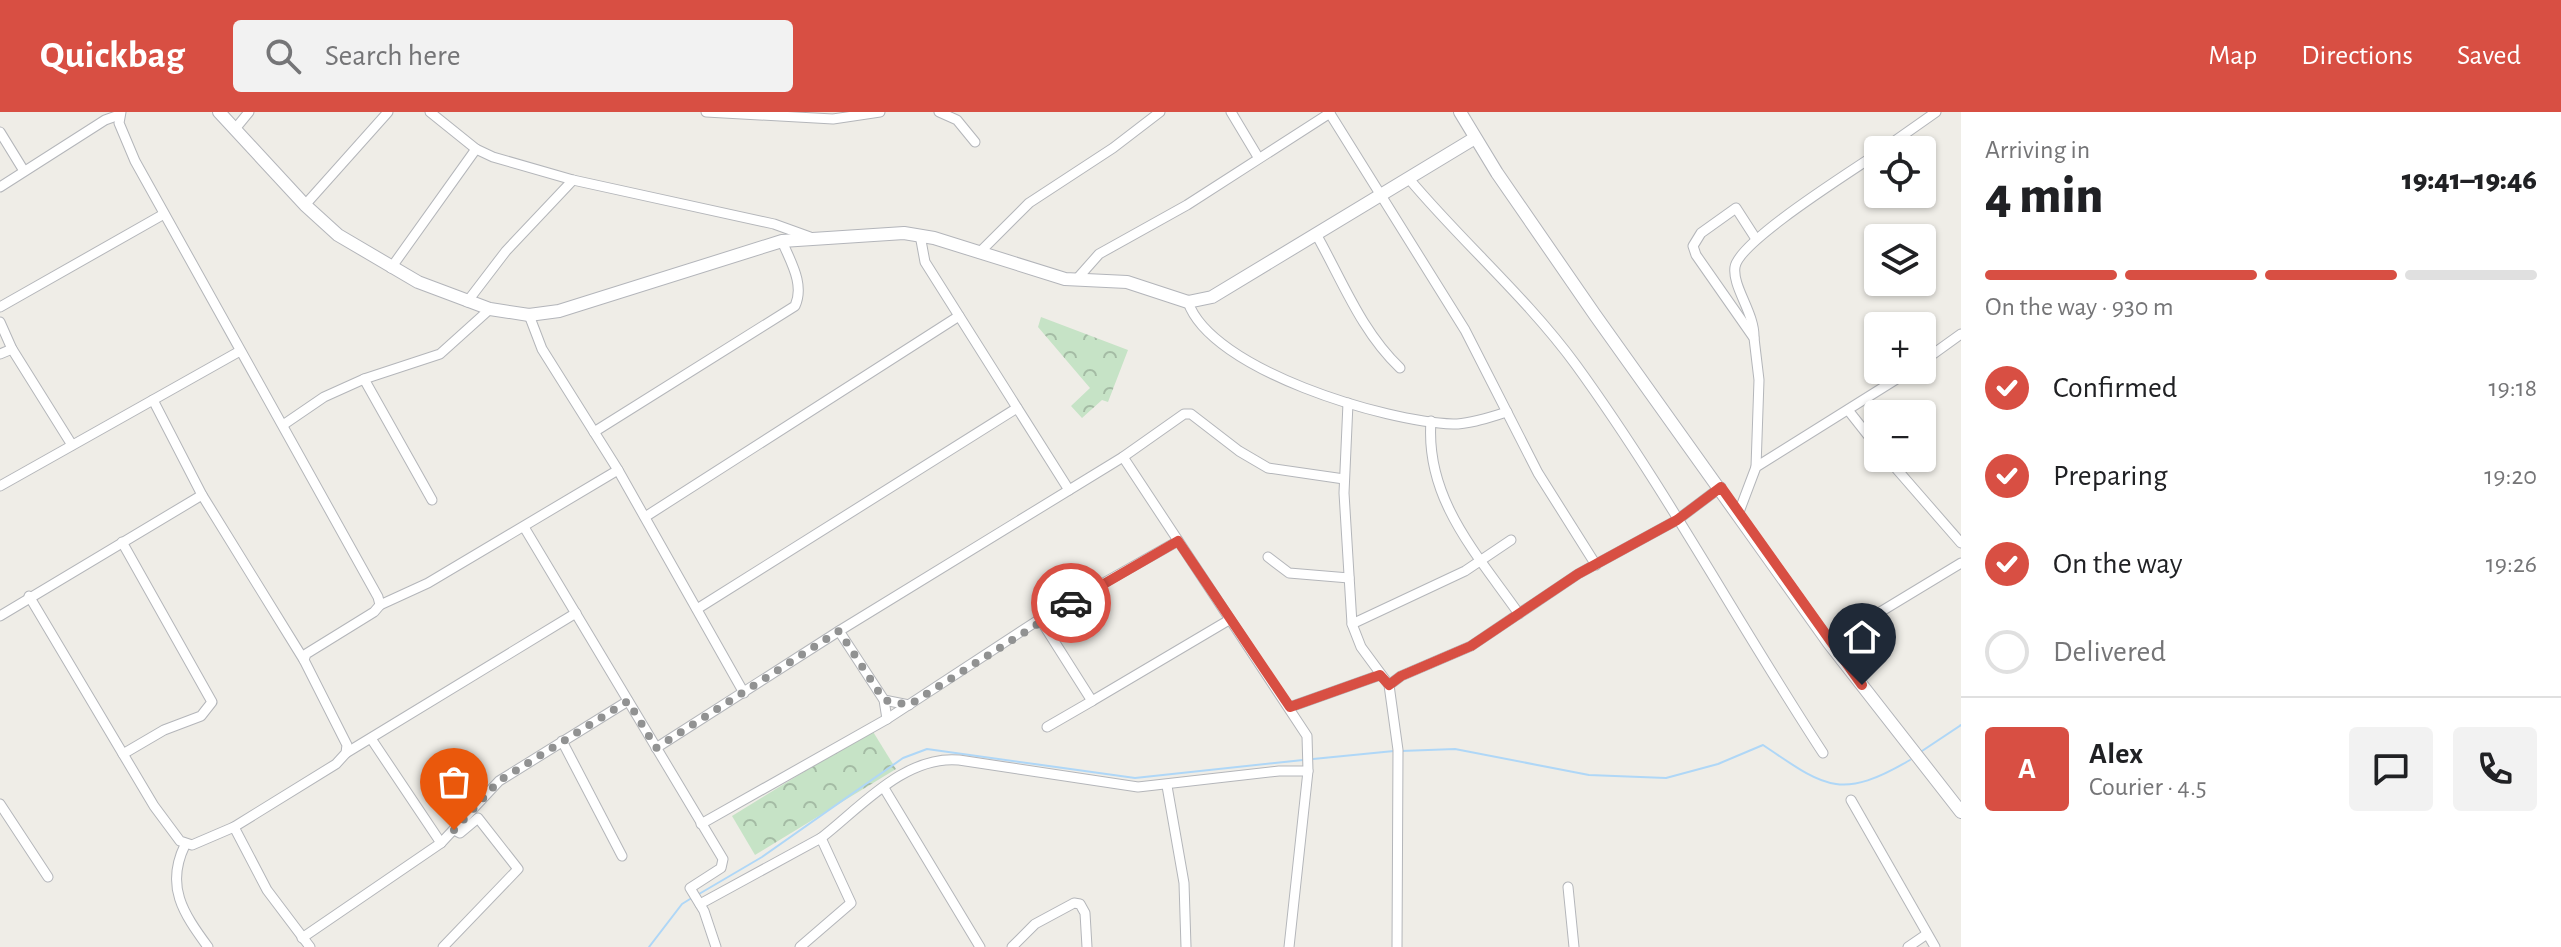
<!DOCTYPE html>
<meta charset="utf-8">
<style>
body{margin:0;font-family:"Alegreya Sans",sans-serif;background:#f2f2f2;color:#202124;height:100vh;display:flex;flex-direction:column;font-size:30px;white-space:nowrap}
*{box-sizing:border-box;margin:0}
p{font-size:26px;color:#757577}
.icon{flex:none;width:44px;height:44px;fill:none;stroke:currentColor;stroke-width:2;stroke-linecap:round;stroke-linejoin:round}
.map{position:relative;flex:1;overflow:hidden}
.side{display:flex;flex-direction:column;background:#fff;width:600px}
.side>*{flex:none}
.tools{position:absolute;left:1864px;top:24px;display:grid;gap:16px}
.tools a{display:grid;place-items:center;width:72px;height:72px;border-radius:8px;background:#fff;box-shadow:0 2px 6px #0004;font-size:40px}
.pin{position:absolute;display:grid;place-items:center;width:68px;height:68px;color:#fff;margin:-82px -34px;border-radius:50% 50% 50% 0;rotate:-45deg;box-shadow:0 0 8px #0007}
.pin .icon{rotate:45deg}
.courier{position:absolute;display:grid;place-items:center;width:80px;height:80px;margin:-40px;border:6px solid #d84f43;border-radius:50%;background:#fff;color:#222;box-shadow:0 2px 10px #0007}
.head em{font-style:normal;font-weight:800}
.head div{display:flex;flex-direction:column-reverse}
.head{display:flex;align-items:center;justify-content:space-between;height:136px;padding:0 24px}
h1{font-size:52px;font-weight:800;line-height:60px}
.bar{display:grid;grid-template-columns:repeat(4,1fr);gap:12px 8px;align-content:center;height:96px;padding:0 24px}
.bar i{height:10px;border-radius:6px;background:#e0e0e0}
.bar .active{background:#d84f43}
.bar p{grid-column:span 4}
.line{display:flex;align-items:center;gap:20px;padding:0 24px;border-top:2px solid #e0e0e0}
.line div{flex:1}
.round{display:grid;place-items:center;flex:none;width:84px;height:84px;border-radius:8px;background:#f2f2f2}
ol{padding:0 24px;list-style:none}
li{display:flex;align-items:center;gap:24px;height:88px}
li p{margin-inline-start:auto}
li .icon{padding:8px;border-radius:50%;background:#d84f43;color:#fff;stroke-width:4}
li:last-child{color:#757577}
li i{width:44px;height:44px;border:4px solid #e0e0e0;border-radius:50%}
header{display:flex;align-items:center;gap:48px;box-sizing:border-box;height:112px;padding:0 40px;background:#d84f43;color:#fff}
header strong{font-size:38px}
nav{display:flex;gap:44px;margin-inline-start:auto;font-size:28px}
.search{width:560px;height:72px;background:#f2f2f2;display:flex;align-items:center;gap:20px;box-sizing:border-box;padding:0 28px;border-radius:8px;color:#757577;font-size:30px}
main{display:flex;flex:1;min-height:0}
.map>svg:first-child{display:block}
.park{fill:url(#park-crowns)}
.lines{fill:none;stroke-linecap:round;stroke-linejoin:round}
.stream{stroke:#afd7f7;stroke-width:2}
.street-casing{stroke:#b4b6ba;stroke-width:11}
.secondary-casing{stroke:#b3b5ba;stroke-width:14}
.street{stroke:#fff;stroke-width:9}
.secondary{stroke:#fff;stroke-width:12}
.done{stroke:#919292;stroke-width:8;stroke-dasharray:0 14.4}
.route{stroke:#d84f43;stroke-width:10}
</style>
<header>
<strong>Quickbag</strong>
<div class="search"><svg class="icon" aria-label="search" viewBox="0 0 24 24"><circle cx="10" cy="10" r="6"/><path d="M15 15l6 6"/></svg>Search here</div>
<nav><a>Map</a><a>Directions</a><a>Saved</a></nav>
</header>
<main>
<div class="map">
<svg width="1961" height="835" viewBox="0 0 1961 835">
<defs>
<pattern id="park-crowns" width="20" height="18" patternUnits="userSpaceOnUse" patternTransform="scale(2)"><rect width="20" height="18" fill="#c6e3c6"/><path d="M2 6a3 3 0 1 1 6 0M12 15a3 3 0 1 1 6 0" fill="none" stroke="#a4bba4"/></pattern>
</defs>
<rect width="100%" height="100%" fill="#efede7"/>
<g class="park">
<polygon points="1041,205 1128,238 1108,290 1102,288 1082,306 1071,294 1090,276 1038,215"/>
<polygon points="872,618 896,657 755,743 732,704"/>
</g>
<g class="lines">
<g class="stream">
<path d="M1401,639L1455,637L1589,663L1666,666L1718,652L1763,633C1825,675 1840,689 1910,648"/>
<polyline points="1922,639 1961,613"/>
<polyline points="1313,647 1394,639"/>
<polyline points="699,782 762,745 903,646 927,637 1135,666 1303,648"/>
<polyline points="649,835 682,792 690,787"/>
</g>
<defs>
<g id="street">
<polyline points="121,0 119,11 135,49 378,485 380,493 374,500 306,542 304,548"/>
<polyline points="430,0 476,37 493,45 573,68 774,112 810,125"/>
<polyline points="706,0 833,7 880,0"/>
<polyline points="939,0 957,8 975,30"/>
<polyline points="1231,0 1258,45"/>
<polyline points="1329,0 1465,218 1538,361 1596,453"/>
<polyline points="235,17 249,0"/>
<polyline points="0,20 24,59"/>
<polyline points="1882,38 1936,0"/>
<path d="M1410,68C1463,131 1527,186 1576,253C1666,377 1739,513 1823,641"/>
<polyline points="0,75 105,8 119,3"/>
<polyline points="305,93 388,0"/>
<path d="M1316,122C1342,168 1361,219 1400,256"/>
<polyline points="920,123 925,150 1069,378"/>
<polyline points="979,141 1029,91 1113,36 1160,0"/>
<polyline points="391,156 476,37"/>
<polyline points="1076,168 1099,142 1187,93 1330,1"/>
<polyline points="467,190 506,139 573,68"/>
<path d="M1188,190C1211,258 1386,310 1453,312C1471,312 1490,305 1507,300"/>
<polyline points="0,195 164,102"/>
<polyline points="0,210 12,237"/>
<path d="M1754,226C1755,201 1732,175 1735,155C1739,129 1852,59 1878,41"/>
<polyline points="0,242 12,237 72,333"/>
<polyline points="1922,250 1961,222"/>
<polyline points="364,267 432,388"/>
<polyline points="153,288 202,383 304,548 347,633 346,641 336,652 234,715 267,778 310,835"/>
<polyline points="1348,291 1344,381 1352,512 1361,535 1389,573 1398,638 1397,835"/>
<polyline points="1848,298 1878,336"/>
<path d="M1431,309C1425,387 1477,442 1519,502"/>
<polyline points="283,313 324,285 364,267 440,242 490,197"/>
<path d="M594,320L795,194C805,172 790,149 782,129"/>
<polyline points="1123,345 1307,624 1308,659 1289,835"/>
<polyline points="1887,346 1961,431"/>
<polyline points="1756,355 1759,268 1754,226 1696,143 1693,134 1701,121 1736,96 1756,127"/>
<polyline points="618,358 744,581"/>
<polyline points="0,374 240,239"/>
<polyline points="1739,400 1756,355 1911,258"/>
<polyline points="645,405 959,204"/>
<polyline points="524,415 723,747 721,756 690,776 704,799 716,835"/>
<polyline points="122,430 212,590 201,604 164,618 123,642"/>
<polyline points="1268,445 1289,461 1349,466"/>
<polyline points="29,484 154,694 180,729 192,733 234,715"/>
<polyline points="380,493 428,471 618,358 542,237 529,203"/>
<polyline points="697,497 1017,296"/>
<polyline points="0,504 202,383"/>
<polyline points="1040,507 1092,589 1229,508"/>
<polyline points="1352,512 1465,459 1511,428"/>
<polyline points="839,519 884,588 887,607"/>
<polyline points="1829,531 1961,451"/>
<polyline points="1389,573 1401,564 1471,534 1578,462 1677,408 1721,375"/>
<polyline points="884,588 909,593"/>
<polyline points="1290,595 1380,563"/>
<polyline points="1047,615 1092,589"/>
<polyline points="372,628 441,731"/>
<polyline points="562,629 622,744"/>
<polyline points="656,636 839,519 1123,345 1184,302 1191,302 1239,339 1268,356 1344,367"/>
<polyline points="346,641 576,501"/>
<polyline points="1167,674 1184,771 1186,835"/>
<polyline points="884,676 980,835"/>
<polyline points="1851,688 1935,835"/>
<polyline points="0,692 48,765"/>
<polyline points="701,712 887,607 1040,507 1178,429"/>
<path d="M821,726C861,695 905,643 959,648L1138,675L1279,659H1308"/>
<path d="M185,733C165,774 183,801 208,835"/>
<polyline points="1568,775 1574,835"/>
<polyline points="700,792 821,726 851,791 800,835"/>
<polyline points="302,826 441,731 499,669 628,589"/>
<polyline points="443,835 518,757 478,706 460,721 454,718"/>
<polyline points="1012,835 1035,812 1074,791 1080,792 1085,801 1087,835"/>
<polyline points="1908,835 1927,822"/>
</g>
<g id="secondary">
<polyline points="219,0 305,93 338,123 418,170 490,197 529,203 559,199 782,129 904,121 934,126 1065,167 1127,170 1188,190 1212,185 1475,26"/>
<polyline points="1460,0 1497,61 1595,203 1829,531 1961,700"/>
</g>
</defs>
<use href="#street" class="street-casing"/>
<use href="#secondary" class="secondary-casing"/>
<use href="#street" class="street"/>
<use href="#secondary" class="secondary"/>
</g>
<g class="lines">
<polyline class="done" points="454,718 499,669 628,589 656,636 839,519 884,588 909,593 1071,491"/>
<polyline class="route" points="1071,491 1178,429 1290,595 1380,563 1389,573 1401,564 1471,534 1578,462 1677,408 1721,375 1862,573"/>
</g>
</svg>
<div class="tools">
<a><svg class="icon" aria-label="locate" viewBox="0 0 24 24"><circle cx="12" cy="12" r="6"/><path d="M12 2v4M12 18v4M2 12h4M18 12h4"/></svg></a>
<a><svg class="icon" aria-label="layers" viewBox="0 0 24 24"><path d="M12 4l9 5-9 5-9-5zM3 14l9 5 9-5"/></svg></a>
<a>+</a>
<a>−</a>
</div>
<div class="pin" style="left:454px;top:718px;background:#ea580c"><svg class="icon" aria-label="bag" viewBox="0 0 24 24"><path d="M5 8h14l-1 12H6zM9 8a3 3 0 0 1 6 0"/></svg></div>
<div class="pin" style="left:1862px;top:573px;background:#1f2937"><svg class="icon" aria-label="home" viewBox="0 0 24 24"><path d="M3 11l9-7 9 7M6 9v11h12V9"/></svg></div>
<div class="courier" style="left:1071px;top:491px"><svg class="icon" aria-label="car" viewBox="0 0 24 24"><path d="M5 17H2v-5l4-1 3-4h7l3 4 3 1v5h-3M9 17h6M6 11h13"/><circle cx="7" cy="17" r="2"/><circle cx="17" cy="17" r="2"/></svg></div>
</div>
<section class="side">
<div class="head"><div><h1>4 min</h1><p>Arriving in</p></div><em>19:41–19:46</em></div>
<div class="bar"><i class="active"></i><i class="active"></i><i class="active"></i><i></i><p>On the way · 930 m</p></div>
<ol>
<li><svg class="icon" aria-label="check" viewBox="0 0 24 24"><path d="M5 12l5 5 9-10"/></svg>Confirmed<p>19:18</p></li>
<li><svg class="icon" aria-label="check" viewBox="0 0 24 24"><path d="M5 12l5 5 9-10"/></svg>Preparing<p>19:20</p></li>
<li><svg class="icon" aria-label="check" viewBox="0 0 24 24"><path d="M5 12l5 5 9-10"/></svg>On the way<p>19:26</p></li>
<li><i></i>Delivered</li>
</ol>
<div class="line" style="height:144px"><b class="round" style="background:#d84f43;color:#fff">A</b><div><b>Alex</b><p>Courier · 4.5</p></div><a class="round"><svg class="icon" aria-label="chat" viewBox="0 0 24 24"><path d="M4 5h16v11H9l-5 4z"/></svg></a><a class="round"><svg class="icon" aria-label="phone" viewBox="0 0 24 24"><path d="M5 4h4l2 5-3 2q2 4 5 5l2-3 5 2v4C11 20 4 13 5 4z"/></svg></a></div>
</section>
</main>
